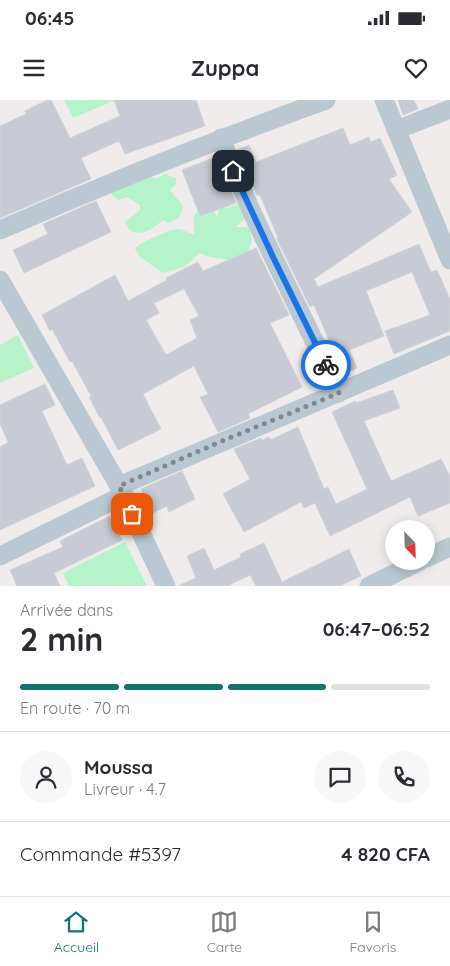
<!DOCTYPE html>
<html lang="fr">
<meta charset="utf-8">
<style>
body{margin:0;font-family:Quicksand,sans-serif;background:#f7f7f7;color:#2b2b33;height:100vh;display:flex;flex-direction:column;font-size:19px;white-space:nowrap}
*{box-sizing:border-box;margin:0}
p{font-size:16px;color:#7c7c81}
.icon{flex:none;width:28px;height:28px;fill:none;stroke:currentColor;stroke-width:2;stroke-linecap:round;stroke-linejoin:round}
.map{position:relative;height:486px;overflow:hidden}
.details{display:flex;flex-direction:column;background:#fff;flex:1}
.details>*{flex:none}
.needle{width:32px;rotate:157deg}
.controls{position:absolute;left:385px;top:420px;display:grid;gap:10px}
.controls a{display:grid;place-items:center;width:50px;height:50px;border-radius:50%;background:#fff;box-shadow:0 2px 12px #0003;font-size:25px}
.pin{position:absolute;display:grid;place-items:center;width:42px;height:42px;color:#fff;margin:-21px;border-radius:10px;box-shadow:0 2px 8px #0006}
.courier{position:absolute;display:grid;place-items:center;width:50px;height:50px;margin:-25px;border:4px solid #1a73e8;border-radius:50%;background:#fff;color:#222;box-shadow:0 1px 6px #0007}
.summary em{font-style:normal;font-weight:800}
.summary div{display:flex;flex-direction:column-reverse}
.summary{display:flex;align-items:center;justify-content:space-between;height:85px;padding:0 20px}
h1{font-size:32px;font-weight:800;line-height:38px}
.bar{display:grid;grid-template-columns:repeat(4,1fr);gap:8px 5px;align-content:center;height:60px;padding:0 20px}
.bar i{height:6px;border-radius:4px;background:#e1e1e2}
.bar .selected{background:#0f766e}
.bar p{grid-column:span 4}
.line{display:flex;align-items:center;gap:12px;padding:0 20px;border-top:1px solid #e1e1e2}
.line div{flex:1}
.round{display:grid;place-items:center;flex:none;width:52px;height:52px;border-radius:26px;background:#f7f7f7}
.status{display:flex;justify-content:space-between;align-items:center;height:35px;padding:0 25px;background:#fff;direction:ltr}
.status svg{height:14px;fill:currentColor}
header{display:flex;justify-content:space-between;align-items:center;height:65px;padding:0 20px;background:#fff;font-size:22px;font-weight:800}
.tab-bar{display:flex;justify-content:space-around;align-items:center;height:70px;border-top:1px solid #e1e1e2;background:#fff;font-size:14px;color:#7c7c81}
.tab-bar a{display:grid;justify-items:center;gap:2px}
.tab-bar .selected{color:#0f766e}
.map>svg:first-child{display:block}
.green{fill:#b5f3cb}
.building{fill:#c8cbd3;stroke:#d0d3d9;fill-rule:evenodd}
.lines{fill:none;stroke-linecap:round;stroke-linejoin:round}
.street{stroke:#bbc8d1;stroke-width:19}
.done{stroke:#80878e;stroke-width:5;stroke-dasharray:0 9}
.route{stroke:#1a73e8;stroke-width:6}
</style>
<div class="status"><b>06:45</b><svg viewBox="0 0 49 12"><path d="M0 12V9h3v3zM5 12V6h3v6zM10 12V3h3v9zM15 12V0h3v12zM26 1h20v11H26zM47 4h2v5h-2z"/></svg></div>
<header><svg class="icon" aria-label="menu" viewBox="0 0 24 24"><path d="M4 6h16M4 12h16M4 18h16"/></svg>Zuppa<svg class="icon" aria-label="heart" viewBox="0 0 24 24"><path d="M12 20l-8-8c-3-5 5-10 8-4 3-6 11-1 8 4z"/></svg></header>
<div class="map">
<svg width="450" height="486" viewBox="0 0 450 486">
<rect width="100%" height="100%" fill="#f0ecec"/>
<g class="green">
<polygon points="64,0 113,0 113,1 73,18"/>
<path d="M165,74L176,78V84L170,90L183,106C182,117 177,119 168,123L163,120C152,130 133,142 125,122L140,110V105L127,97L119,100C113,97 111,94 109,88L148,75L156,79Z"/>
<path d="M239,104L246,117L236,127H249L252,140L248,152L232,161C221,158 210,158 200,153L184,167L163,173L140,157L135,149C138,143 171,129 179,129C185,130 189,134 195,134L193,117L202,107L213,111L217,116L220,107L226,108Z"/>
<polygon points="18,235 34,268 0,283 0,245"/>
<polygon points="125,442 147,486 69,486 63,473"/>
</g>
<g class="building">
<polygon points="47,0 51,0 70,38 120,16 114,0 196,0 205,26 125,54 119,41 81,58 91,79 0,118 0,26 26,14 25,11"/>
<polygon points="398,0 414,0 418,9 403,15"/>
<polygon points="343,28 350,45 369,37 371,42 380,38 397,75 389,79 412,112 314,179 318,187 419,144 431,172 437,170 450,199 450,231 394,254 385,231 430,215 412,172 366,191 384,236 349,250 357,268 343,275 327,241 329,240 314,205 310,207 277,139 278,138 260,95 257,95 238,50 249,45 256,62"/>
<polygon points="216,57 236,103 200,116 182,70"/>
<polygon points="96,101 111,132 24,173 13,150 48,134 43,124"/>
<path d="M256,148L289,215L270,223L302,287L248,314L250,318L218,332L200,297L208,294L194,266L143,294L161,329L118,350L101,317L100,318L89,297L91,296L72,261L70,262L52,229L50,231L42,215L115,175L128,201L167,180L166,178L198,162L203,171ZM184,189L199,216L190,220L197,238L166,255L146,220L159,213L154,203Z"/>
<polygon points="45,284 55,305 42,311 67,365 82,358 95,386 0,430 0,347 8,342 0,324 0,305"/>
<polygon points="393,290 400,308 364,321 391,381 441,359 450,376 450,403 418,416 410,397 330,436 315,403 304,408 301,402 244,432 223,394 250,379 234,349 261,338 262,340 269,337 270,340 298,327 324,389 328,387 336,404 367,389 332,312 355,301 356,303"/>
<polygon points="182,371 195,399 169,412 167,406 153,413 141,389"/>
<polygon points="110,416 122,440 54,473 60,486 17,486 10,470 63,447 60,441"/>
<polygon points="264,443 282,482 349,449 361,476 339,486 256,486 250,475 227,486 178,486 196,478 187,456 204,448 214,470 241,457 240,454"/>
</g>
<g class="lines">
<g class="street">
<polyline points="384,0 450,160"/>
<polyline points="396,30 450,9"/>
<path d="M221,38C254,126 300,208 339,293"/>
<path d="M0,130C107,83 215,40 326,0"/>
<polyline points="0,180 119,386 166,486"/>
<polyline points="119,386 450,245"/>
<polyline points="0,456 124,395"/>
<polyline points="426,458 450,447"/>
<polyline points="369,486 420,461"/>
</g>
</g>
<g class="lines">
<polyline class="done" points="132,414 119,386 222,341 339,293 326,265"/>
<polyline class="route" points="233,71 273,157 326,265"/>
</g>
</svg>
<div class="controls">
<a><svg class="needle" viewBox="-14 -14 28 28"><path d="M0-13l5 13h-10z" fill="#e53935"/><path d="M0 13l5-13h-10z" fill="#7c7c81"/></svg></a>
</div>
<div class="pin" style="left:132px;top:414px;background:#ea580c"><svg class="icon" aria-label="bag" viewBox="0 0 24 24"><path d="M5 8h14l-1 12H6zM9 8a3 3 0 0 1 6 0"/></svg></div>
<div class="pin" style="left:233px;top:71px;background:#1f2937"><svg class="icon" aria-label="home" viewBox="0 0 24 24"><path d="M3 11l9-7 9 7M6 9v11h12V9"/></svg></div>
<div class="courier" style="left:326px;top:265px"><svg class="icon" aria-label="bike" viewBox="0 0 24 24"><circle cx="6" cy="16" r="4"/><circle cx="18" cy="16" r="4"/><path d="M6 16l4-8h5l3 8M10 8l3 8H6M13 5h3"/></svg></div>
</div>
<section class="details">
<div class="summary"><div><h1>2 min</h1><p>Arrivée dans</p></div><em>06:47–06:52</em></div>
<div class="bar"><i class="selected"></i><i class="selected"></i><i class="selected"></i><i></i><p>En route · 70 m</p></div>
<div class="line" style="height:90px"><a class="round"><svg class="icon" aria-label="person" viewBox="0 0 24 24"><circle cx="12" cy="8" r="4"/><path d="M4 21q1-7 8-7t8 7"/></svg></a><div><b>Moussa</b><p>Livreur · 4.7</p></div><a class="round"><svg class="icon" aria-label="chat" viewBox="0 0 24 24"><path d="M4 5h16v11H9l-5 4z"/></svg></a><a class="round"><svg class="icon" aria-label="phone" viewBox="0 0 24 24"><path d="M5 4h4l2 5-3 2q2 4 5 5l2-3 5 2v4C11 20 4 13 5 4z"/></svg></a></div>
<div class="line" style="height:65px"><div>Commande #5397</div><b>4 820 CFA</b></div>
</section>
<nav class="tab-bar">
<a class="selected"><svg class="icon" aria-label="home" viewBox="0 0 24 24"><path d="M3 11l9-7 9 7M6 9v11h12V9"/></svg>Accueil</a>
<a><svg class="icon" aria-label="map" viewBox="0 0 24 24"><path d="M3 6l6-2 6 2 6-2v14l-6 2-6-2-6 2zM9 4v14M15 6v14"/></svg>Carte</a>
<a><svg class="icon" aria-label="saved" viewBox="0 0 24 24"><path d="M7 4h10v16l-5-4-5 4z"/></svg>Favoris</a>
</nav>
